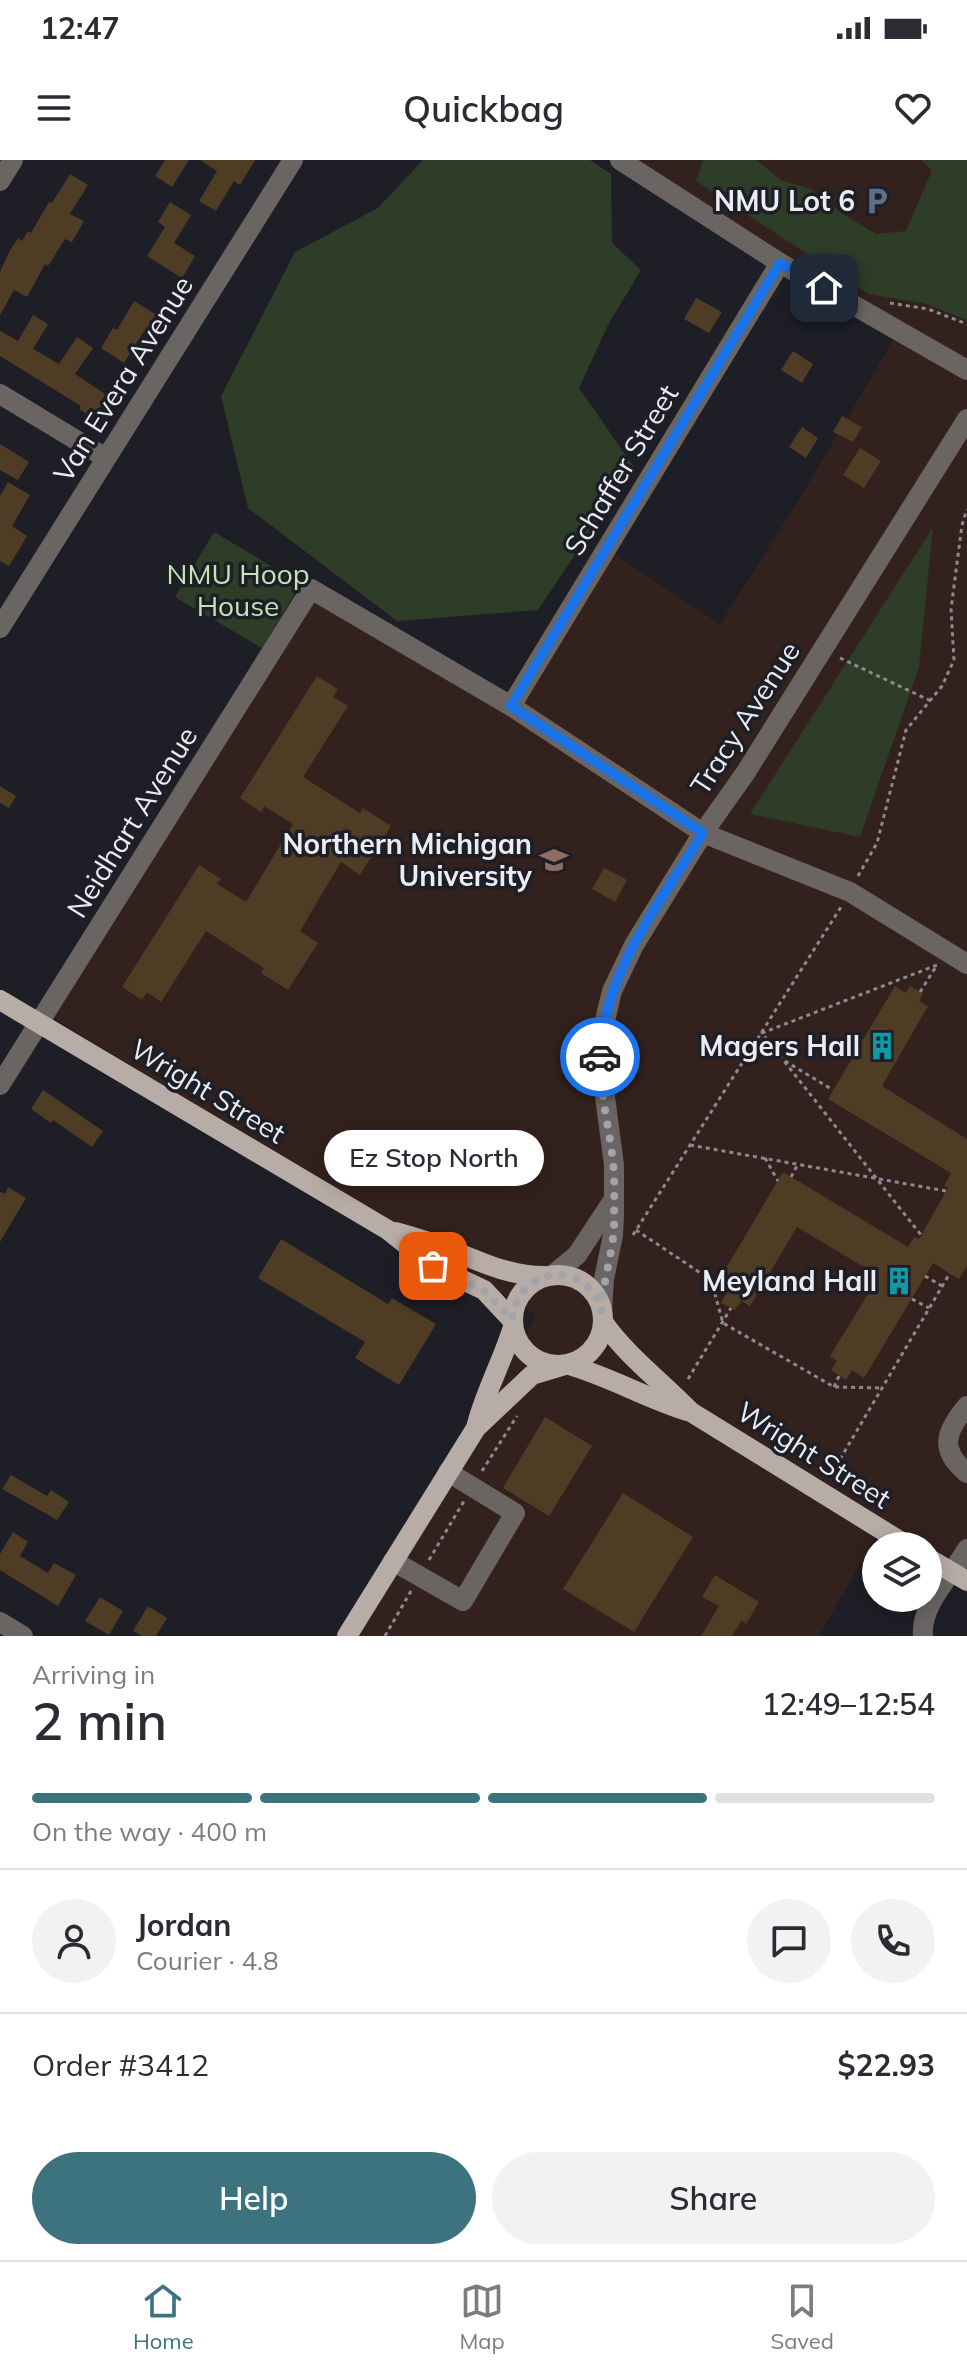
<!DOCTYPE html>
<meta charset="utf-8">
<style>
body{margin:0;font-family:Mulish,sans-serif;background:#f2f2f3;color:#2b2b33;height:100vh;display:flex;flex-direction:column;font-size:30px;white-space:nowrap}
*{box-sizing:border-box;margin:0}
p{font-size:26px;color:#7c7c81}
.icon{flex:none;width:44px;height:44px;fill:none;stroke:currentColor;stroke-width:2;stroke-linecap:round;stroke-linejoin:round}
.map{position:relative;height:1476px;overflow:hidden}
.sheet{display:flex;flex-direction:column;background:#fff;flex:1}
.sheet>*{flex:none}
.tools{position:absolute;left:862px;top:1372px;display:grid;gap:16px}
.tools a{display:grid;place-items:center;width:80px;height:80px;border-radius:50%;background:#fff;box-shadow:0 4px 20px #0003;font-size:40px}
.pin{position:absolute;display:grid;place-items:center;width:68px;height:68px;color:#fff;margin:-34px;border-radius:16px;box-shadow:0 4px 12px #0006}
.courier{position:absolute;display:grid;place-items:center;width:80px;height:80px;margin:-40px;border:6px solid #1a73e8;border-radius:50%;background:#fff;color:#222;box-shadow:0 2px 10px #0007}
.bubble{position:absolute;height:56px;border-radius:28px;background:#fff;box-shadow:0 4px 20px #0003;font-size:26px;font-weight:600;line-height:56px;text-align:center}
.summary em{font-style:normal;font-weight:600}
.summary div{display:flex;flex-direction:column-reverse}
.summary{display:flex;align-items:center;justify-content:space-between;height:136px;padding:0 32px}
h1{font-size:52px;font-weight:600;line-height:60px}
.bar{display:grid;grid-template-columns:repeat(4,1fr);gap:12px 8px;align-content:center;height:96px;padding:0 32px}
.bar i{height:10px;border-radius:6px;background:#e1e1e2}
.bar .current{background:#3d737f}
.bar p{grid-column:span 4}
.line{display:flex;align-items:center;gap:20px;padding:0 32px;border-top:2px solid #e1e1e2}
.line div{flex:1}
.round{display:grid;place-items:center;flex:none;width:84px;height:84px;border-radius:42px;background:#f2f2f3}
.cta{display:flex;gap:16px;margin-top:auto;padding:16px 32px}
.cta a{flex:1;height:92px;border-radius:48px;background:#3d737f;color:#fff;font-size:32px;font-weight:600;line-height:92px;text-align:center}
.cta a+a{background:#f2f2f3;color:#2b2b33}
.status{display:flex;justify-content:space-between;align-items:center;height:56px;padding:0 40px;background:#fff;direction:ltr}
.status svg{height:22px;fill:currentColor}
header{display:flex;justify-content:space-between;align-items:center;height:104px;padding:0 32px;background:#fff;font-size:36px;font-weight:600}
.dock{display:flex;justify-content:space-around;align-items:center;height:112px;border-top:2px solid #e1e1e2;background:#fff;font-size:22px;color:#7c7c81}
.dock a{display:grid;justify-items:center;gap:4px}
.dock .current{color:#3d737f}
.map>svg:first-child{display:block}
.education{fill:#33211d}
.green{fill:#2e3d28}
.building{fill:#4e3c25}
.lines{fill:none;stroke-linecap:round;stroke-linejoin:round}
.path{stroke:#8a8a92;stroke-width:3;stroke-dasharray:4 4;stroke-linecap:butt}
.minor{stroke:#6a6562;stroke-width:20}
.major{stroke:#b8ada6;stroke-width:20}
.done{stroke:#a3a3ab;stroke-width:8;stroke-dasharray:0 14.4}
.route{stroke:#1a73e8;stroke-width:10}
.labels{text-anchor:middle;stroke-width:7;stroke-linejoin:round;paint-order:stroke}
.poi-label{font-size:28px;font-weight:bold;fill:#ebebf2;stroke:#1e1e27;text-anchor:end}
.street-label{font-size:28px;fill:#ebebf2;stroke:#1e1e27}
.park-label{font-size:28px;fill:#c3e5b6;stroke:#1e1e27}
</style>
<div class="status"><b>12:47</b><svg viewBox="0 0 49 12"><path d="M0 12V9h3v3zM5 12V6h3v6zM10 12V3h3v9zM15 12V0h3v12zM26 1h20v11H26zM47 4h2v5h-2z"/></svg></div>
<header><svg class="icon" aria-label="menu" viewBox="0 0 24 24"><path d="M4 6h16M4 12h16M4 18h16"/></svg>Quickbag<svg class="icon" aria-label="heart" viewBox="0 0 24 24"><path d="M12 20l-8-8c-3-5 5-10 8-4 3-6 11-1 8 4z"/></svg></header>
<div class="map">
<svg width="967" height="1476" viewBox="0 0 967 1476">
<rect width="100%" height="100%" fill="#1e1e27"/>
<polygon class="education" points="637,0 967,0 967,1422 928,1399 928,1386 907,1386 880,1370 819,1476 343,1476 536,1155 47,854 310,423 511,546 605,388 720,464 803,333 899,170"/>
<g class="green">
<polygon points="423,0 590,0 611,14 612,83 641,110 608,165 579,228 634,307 538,450 397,461 248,348 221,236 295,92 378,48"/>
<polygon points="703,0 756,0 781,20 811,29 846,56 876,74 906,71 932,10 921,0 967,0 967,160 927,144 868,134 696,21"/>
<polygon points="933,367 919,507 860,677 750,654"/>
<polygon points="214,372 301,424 262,488 175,437"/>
</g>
<g class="building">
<polygon points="165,0 189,0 172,27 155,16"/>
<polygon points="200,0 255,0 240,25 234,21 216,51 199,41 217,11"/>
<polygon points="70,14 88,25 70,54 84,61 72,82 65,79 48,106 45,104 27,137 14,130 0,155 0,112 9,92 18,78 22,81 28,71 31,73 49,42 52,43"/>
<polygon points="170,42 191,55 174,83 195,96 182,118 147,96 165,67 158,62"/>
<polygon points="696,138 722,152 709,173 684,159"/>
<polygon points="134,141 160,157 149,174 144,171 124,203 101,188 113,168 117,170"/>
<polygon points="33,155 48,164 33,189 59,204 77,177 93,188 75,214 108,236 93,258 79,249 81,246 0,196 0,171 18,181"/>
<polygon points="793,191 813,204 802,223 781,210"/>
<polygon points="842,256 862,267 853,282 833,272"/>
<polygon points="802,267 818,278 806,298 789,287"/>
<polygon points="0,284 29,302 18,320 0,310"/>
<polygon points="860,288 881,301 864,328 843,315"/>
<polygon points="8,322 30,335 12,366 27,376 9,406 0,401 0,336"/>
<polygon points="317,516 338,529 333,537 348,546 303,617 360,653 363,648 391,666 360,715 341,702 300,771 318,783 288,830 261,813 264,808 206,771 161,842 147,832 142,840 122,827 199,705 221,719 217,724 246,742 293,664 264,646 261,652 240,638"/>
<polygon points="0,626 16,636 9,648 0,643"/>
<polygon points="604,708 627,720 615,742 592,729"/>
<polygon points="895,826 906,833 910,826 923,834 919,841 928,846 882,926 967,979 967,1106 959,1119 933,1103 864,1218 852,1210 846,1220 831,1210 837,1201 830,1196 879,1116 797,1067 750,1146 741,1141 735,1150 721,1143 727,1133 715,1127 783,1012 908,1087 914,1077 919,1079 948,1028 944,1026 951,1013 828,939"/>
<polygon points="43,930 103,971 92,987 53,960 51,963 31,949"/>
<polygon points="8,1027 26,1038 0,1082 0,1032 5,1034"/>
<polygon points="281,1079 388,1144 392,1138 436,1164 399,1225 355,1198 365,1182 258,1118"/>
<polygon points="545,1257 592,1286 549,1356 503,1328"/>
<polygon points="11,1315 47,1336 51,1330 69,1342 57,1360 2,1329"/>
<polygon points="623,1333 693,1377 634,1472 563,1429"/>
<polygon points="13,1372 28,1382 20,1396 48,1413 54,1403 76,1415 58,1446 0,1410 0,1394"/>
<polygon points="715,1415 759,1442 746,1464 742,1460 732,1476 701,1476 719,1446 702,1437"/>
<polygon points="100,1437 123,1451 109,1475 85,1461"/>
<polygon points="148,1446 167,1458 156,1476 142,1476 133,1471"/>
</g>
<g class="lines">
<g class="path">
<polyline points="890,143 928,149 967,164"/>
<polyline points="840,498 931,541"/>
<polyline points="858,716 877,683 906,570 942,526 954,500 951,449 962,365 967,349"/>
<polyline points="920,832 937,805 762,873 921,1075"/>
<polyline points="785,901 833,930"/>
<polyline points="690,985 946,1031"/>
<polyline points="765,998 778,1021"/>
<polyline points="791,1017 798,1004"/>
<polyline points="636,1070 711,1120 723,1163 834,1227 881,1228"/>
<polyline points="633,1075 841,747"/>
<polyline points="925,1116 942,1126"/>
<polyline points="912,1139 929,1148"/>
<polyline points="688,1219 731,1148"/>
<polyline points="834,1227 839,1216"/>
<polyline points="836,1306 950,1113"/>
<polyline points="482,1311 517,1256"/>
<polyline points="429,1400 464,1341"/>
<polyline points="385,1476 411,1431"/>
</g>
<g class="minor">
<polyline points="620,0 780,103 967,210"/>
<polyline points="0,21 13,0"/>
<polyline points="0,234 106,298"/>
<polyline points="0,468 293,0"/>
<polyline points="511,546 780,103"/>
<polyline points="0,925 311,429 511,546 703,673 850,732 967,804"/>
<polyline points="553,1115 577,1095 612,1042"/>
<polyline points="602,1151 604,1119 613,1075 614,1054 614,1005 600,899 601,877 612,831 634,785 703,673 746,612 967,259"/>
<path d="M967,1246C945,1272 939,1290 967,1313"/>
<polyline points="393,1401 463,1441 515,1353 448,1312"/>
<polyline points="0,1462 23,1476"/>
<path d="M923,1476C920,1445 952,1415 967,1389"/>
</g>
<g class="major">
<polyline points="0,840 388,1070 433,1106 484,1130 512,1160"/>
<path d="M396,1072C410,1076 424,1080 438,1085C473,1098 505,1116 544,1116"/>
<circle cx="558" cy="1160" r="45"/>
<path d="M603,1162C628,1197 661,1221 691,1252L908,1386"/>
<path d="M569,1205C610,1217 646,1238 687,1251"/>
<path d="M477,1264C486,1230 503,1200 513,1167"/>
<polyline points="928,1398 967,1421"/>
<polyline points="347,1476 476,1268 532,1215 562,1206"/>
</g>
</g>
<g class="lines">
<path class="done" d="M433,1106L484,1130L512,1160C518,1105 587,1098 602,1151C602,1119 615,1090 614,1058C614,1040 615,1020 613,1002C609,967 600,932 600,897"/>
<path class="route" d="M600,897C603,813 661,742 703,673L511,546L780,103L824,128"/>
</g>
<defs>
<symbol id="parking-bare" viewBox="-9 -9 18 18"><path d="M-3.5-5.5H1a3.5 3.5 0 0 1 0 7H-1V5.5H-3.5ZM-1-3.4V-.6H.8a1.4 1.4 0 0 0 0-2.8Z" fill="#5c6f8a" stroke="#1e1e27" stroke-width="2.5" paint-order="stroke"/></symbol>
<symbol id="university-bare" viewBox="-9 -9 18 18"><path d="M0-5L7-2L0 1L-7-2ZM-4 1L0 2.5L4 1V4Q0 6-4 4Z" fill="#8d6e63" stroke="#1e1e27" stroke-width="2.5" paint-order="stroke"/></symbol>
<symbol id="building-bare" viewBox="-9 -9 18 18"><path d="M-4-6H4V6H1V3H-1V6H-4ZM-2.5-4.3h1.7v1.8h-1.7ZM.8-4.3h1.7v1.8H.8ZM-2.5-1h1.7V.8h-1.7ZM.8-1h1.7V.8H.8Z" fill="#0f9aa8" stroke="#1e1e27" stroke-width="2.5" paint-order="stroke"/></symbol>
</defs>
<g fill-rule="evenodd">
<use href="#parking-bare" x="857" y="21" width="40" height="40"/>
<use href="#university-bare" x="534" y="680" width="40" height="40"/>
<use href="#building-bare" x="862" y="866" width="40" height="40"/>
<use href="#building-bare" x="879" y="1101" width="40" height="40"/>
</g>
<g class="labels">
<g class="poi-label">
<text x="855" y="51">NMU Lot 6</text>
<text x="532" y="694">Northern Michigan<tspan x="532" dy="32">University</tspan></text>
<text x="860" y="896">Magers Hall</text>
<text x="877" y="1131">Meyland Hall</text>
</g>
<g class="street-label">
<text transform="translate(123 219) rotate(-58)" y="10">Van Evera Avenue</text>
<text transform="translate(621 310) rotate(-59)" y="10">Schaffer Street</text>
<text transform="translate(745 558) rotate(-57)" y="10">Tracy Avenue</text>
<text transform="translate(132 662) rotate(-58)" y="10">Neidhart Avenue</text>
<text transform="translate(208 931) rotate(31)" y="10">Wright Street</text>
<text transform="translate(814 1295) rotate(32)" y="10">Wright Street</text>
</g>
<g class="park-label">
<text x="238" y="424">NMU Hoop<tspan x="238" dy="32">House</tspan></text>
</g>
</g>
</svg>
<div class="tools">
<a><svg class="icon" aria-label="layers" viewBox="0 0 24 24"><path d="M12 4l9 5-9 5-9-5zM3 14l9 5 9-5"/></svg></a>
</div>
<div class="pin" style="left:433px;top:1106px;background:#ea580c"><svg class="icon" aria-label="bag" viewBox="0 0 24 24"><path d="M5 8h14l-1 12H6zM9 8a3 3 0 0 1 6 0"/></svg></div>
<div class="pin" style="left:824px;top:128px;background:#1f2937"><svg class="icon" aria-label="home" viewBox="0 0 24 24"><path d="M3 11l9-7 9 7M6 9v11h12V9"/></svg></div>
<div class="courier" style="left:600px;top:897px"><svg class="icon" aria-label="car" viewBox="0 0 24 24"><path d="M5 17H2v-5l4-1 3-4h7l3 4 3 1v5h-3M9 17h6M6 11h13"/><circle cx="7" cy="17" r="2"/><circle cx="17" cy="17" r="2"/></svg></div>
<div class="bubble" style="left:324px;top:970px;width:220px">Ez Stop North</div>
</div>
<section class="sheet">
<div class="summary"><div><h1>2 min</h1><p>Arriving in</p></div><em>12:49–12:54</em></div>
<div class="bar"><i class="current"></i><i class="current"></i><i class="current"></i><i></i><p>On the way · 400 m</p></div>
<div class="line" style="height:144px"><a class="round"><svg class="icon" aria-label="person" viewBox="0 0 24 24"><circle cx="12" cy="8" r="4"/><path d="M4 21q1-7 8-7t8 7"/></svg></a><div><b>Jordan</b><p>Courier · 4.8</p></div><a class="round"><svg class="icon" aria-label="chat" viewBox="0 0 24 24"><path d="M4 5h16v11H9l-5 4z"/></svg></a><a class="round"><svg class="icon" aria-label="phone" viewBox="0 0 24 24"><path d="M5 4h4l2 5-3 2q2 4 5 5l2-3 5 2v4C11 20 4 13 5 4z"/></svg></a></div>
<div class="line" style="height:104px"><div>Order #3412</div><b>$22.93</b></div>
<div class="cta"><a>Help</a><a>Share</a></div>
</section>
<nav class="dock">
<a class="current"><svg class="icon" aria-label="home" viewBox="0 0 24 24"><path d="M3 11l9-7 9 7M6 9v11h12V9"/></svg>Home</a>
<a><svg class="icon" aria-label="map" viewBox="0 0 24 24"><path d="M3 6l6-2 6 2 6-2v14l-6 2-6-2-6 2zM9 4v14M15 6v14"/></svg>Map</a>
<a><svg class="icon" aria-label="saved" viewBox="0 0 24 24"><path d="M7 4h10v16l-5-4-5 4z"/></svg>Saved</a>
</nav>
